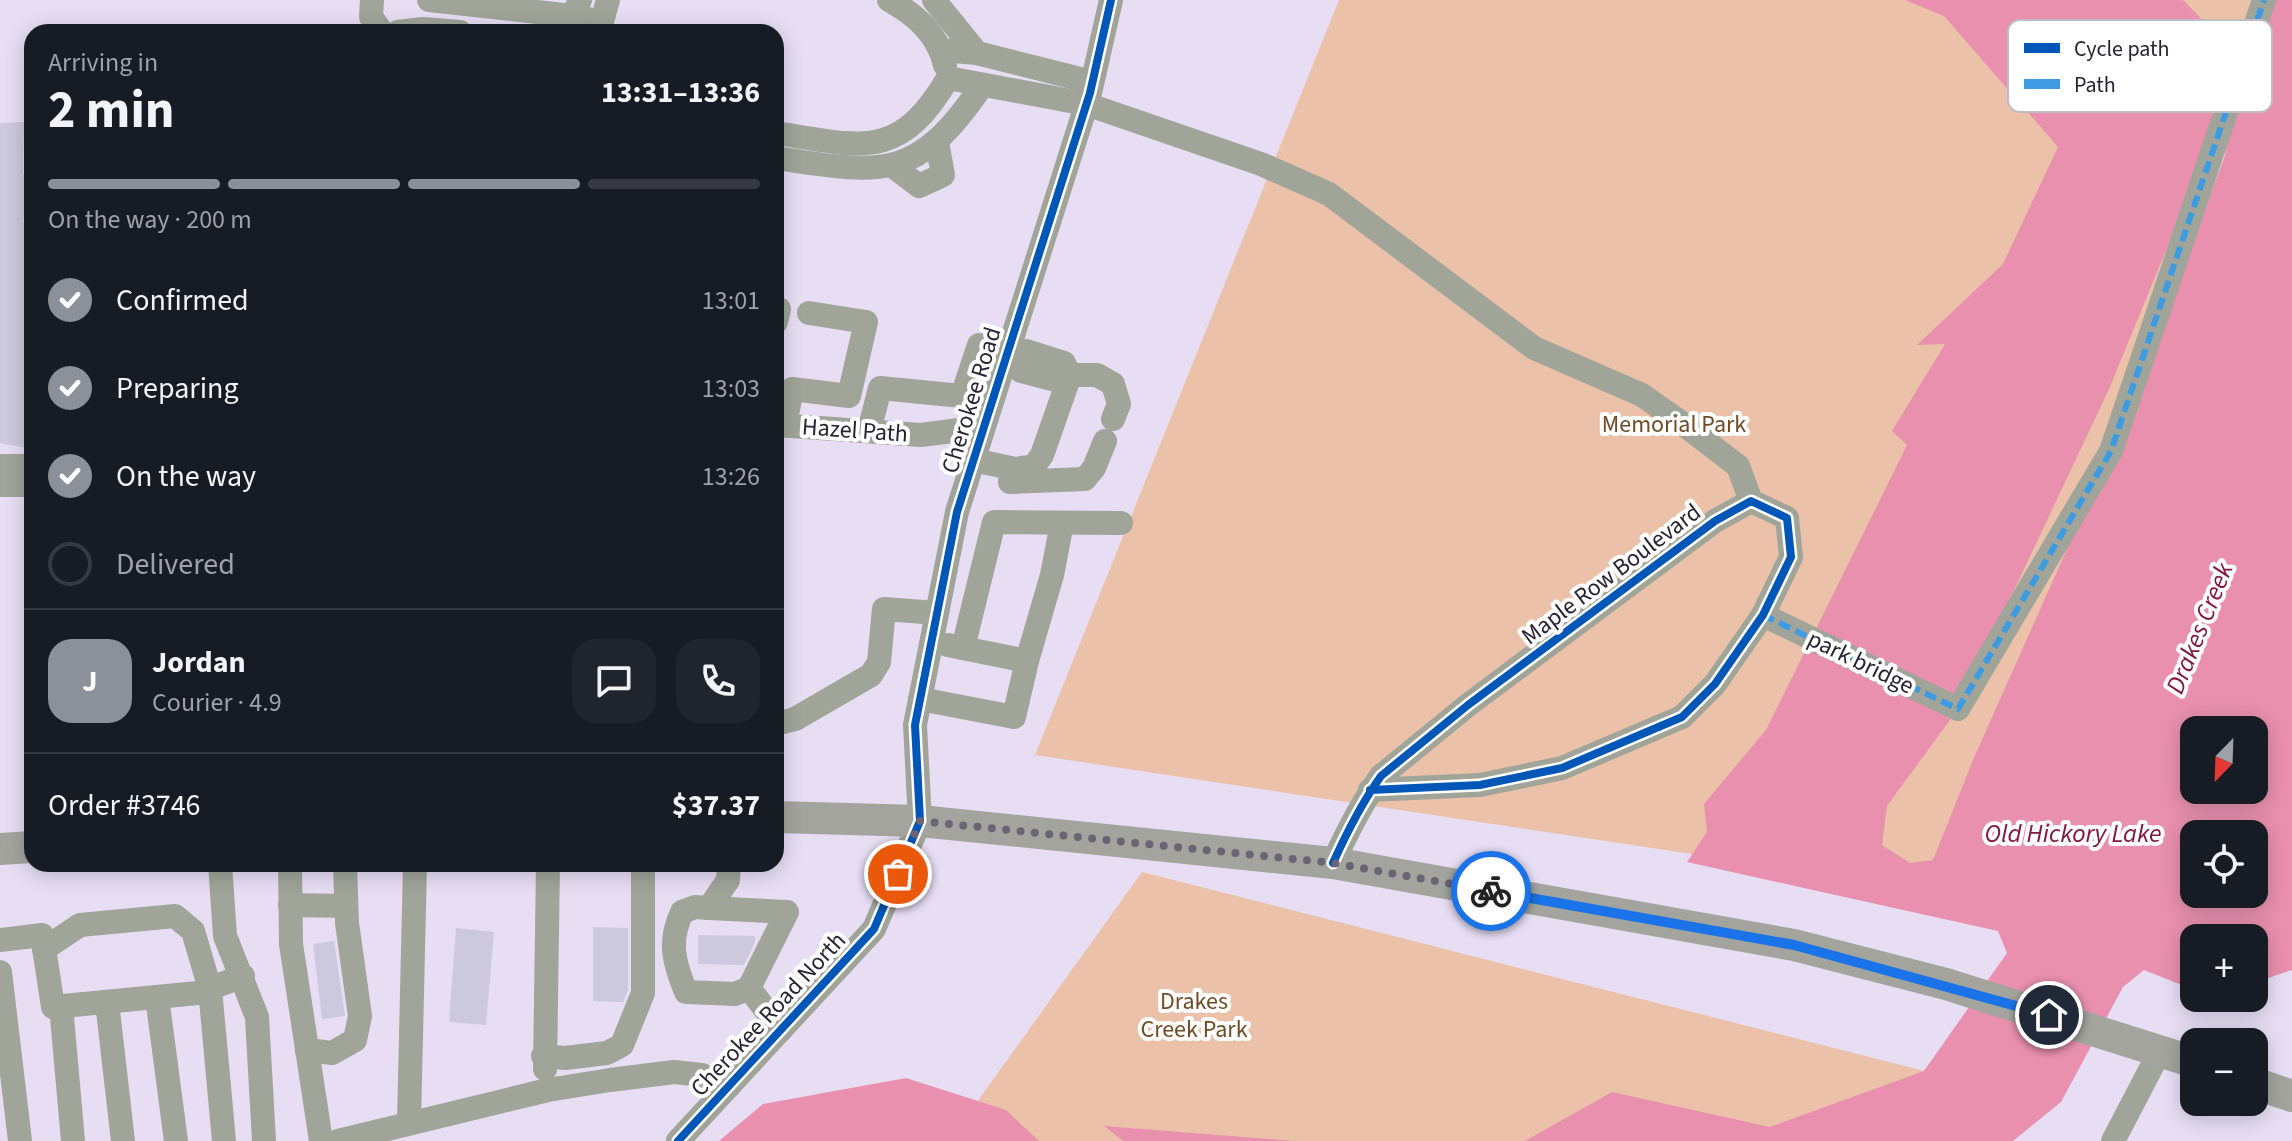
<!DOCTYPE html>
<meta charset="utf-8">
<style>
body{margin:0;font-family:"Source Sans 3",sans-serif;background:#20242c;color:#f1f3f6;height:100vh;display:flex;flex-direction:column;font-size:30px;white-space:nowrap}
*{box-sizing:border-box;margin:0}
p{font-size:26px;color:#9ea1a6}
.icon{flex:none;width:44px;height:44px;fill:none;stroke:currentColor;stroke-width:2;stroke-linecap:round;stroke-linejoin:round}
.map{position:relative;flex:1;overflow:hidden}
.drawer{position:absolute;left:24px;top:24px;width:760px;height:848px;display:flex;flex-direction:column;background:#171b24;border-radius:24px;box-shadow:0 4px 20px #0003}
.drawer>*{flex:none}
.needle{width:52px;rotate:203deg}
.controls{position:absolute;left:2180px;top:716px;display:grid;gap:16px}
.controls a{display:grid;place-items:center;width:88px;height:88px;border-radius:16px;background:#171b24;box-shadow:0 4px 20px #0003;font-size:40px}
.pin{position:absolute;display:grid;place-items:center;width:68px;height:68px;color:#fff;margin:-34px;border:4px solid #fff;border-radius:50%;box-shadow:0 2px 8px #0007}
.courier{position:absolute;display:grid;place-items:center;width:80px;height:80px;margin:-40px;border:6px solid #1a73e8;border-radius:50%;background:#fff;color:#222;box-shadow:0 2px 10px #0007}
.overview em{font-style:normal;font-weight:700}
.overview div{display:flex;flex-direction:column-reverse}
.overview{display:flex;align-items:center;justify-content:space-between;height:136px;padding:0 24px}
h1{font-size:52px;font-weight:700;line-height:60px}
.bar{display:grid;grid-template-columns:repeat(4,1fr);gap:12px 8px;align-content:center;height:96px;padding:0 24px}
.bar i{height:10px;border-radius:6px;background:#363941}
.bar .selected{background:#8c9099}
.bar p{grid-column:span 4}
.line{display:flex;align-items:center;gap:20px;padding:0 24px;border-top:2px solid #363941}
.line div{flex:1}
.round{display:grid;place-items:center;flex:none;width:84px;height:84px;border-radius:24px;background:#20242c}
ol{padding:0 24px;list-style:none}
li{display:flex;align-items:center;gap:24px;height:88px}
li p{margin-inline-start:auto}
li .icon{padding:8px;border-radius:50%;background:#8c9099;color:#fff;stroke-width:4}
li:last-child{color:#9ea1a6}
li i{width:44px;height:44px;border:4px solid #363941;border-radius:50%}
.map>svg:first-child{display:block}
.green{fill:#ebc2a9}
.water{fill:#e890ae;fill-rule:evenodd}
.building{fill:#ccc8dd}
.lines{fill:none;stroke-linecap:round;stroke-linejoin:round}
.minor{stroke:#a0a499;stroke-width:24}
.major{stroke:#a3a49d;stroke-width:32}
.quiet{stroke:#3d9ce1;stroke-width:6;stroke-dasharray:12 6;stroke-linecap:butt}
.cycleway-casing{stroke:#fff;stroke-width:13}
.cycleway{stroke:#0057b8;stroke-width:8}
.done{stroke:#6c6475;stroke-width:8;stroke-dasharray:0 14.4}
.route{stroke:#1a73e8;stroke-width:10}
.labels{text-anchor:middle;stroke-width:8;stroke-linejoin:round;paint-order:stroke}
.street-label{font-size:24px;fill:#292331;stroke:#fff}
.park-label{font-size:24px;fill:#704b25;stroke:#fff}
.water-label{font-size:26px;font-style:italic;fill:#841640;stroke:#fff}
.key{fill:#fff;stroke:#bfbdc1;stroke-width:2}
.key-label{font-size:22px;fill:#292331}
</style>
<div class="map">
<svg width="2292" height="1141" viewBox="0 0 2292 1141">
<rect width="100%" height="100%" fill="#e7def4"/>
<g class="green">
<polygon points="1339,0 2266,0 1970,896 1035,755"/>
<polygon points="1142,872 1948,1077 1894,1141 949,1141"/>
</g>
<g class="water">
<path d="M1905,0H2183L2231,49L2202,163L2109,389L1958,709L1887,806L1882,845L1910,863L1933,860L1973,760L2137,392L2224,158L2250,52L2266,0H2292V970L2254,983V938H2194V990L2144,970L2123,987L2061,1102L2013,1141H1525L1612,1092L1770,1127L1924,1071L2007,953L1998,931L1687,862L1707,832L1704,804L1766,730L1907,445L1892,431L1945,344L1917,345L2003,264L2058,147L1944,16ZM2194,730H2254V790H2194ZM2194,834H2254V894H2194Z"/>
<polygon points="906,1078 1006,1110 1039,1141 719,1141 763,1104"/>
<polygon points="1104,1126 1294,1141 1123,1141"/>
</g>
<g class="building">
<polygon points="24,122 23,174 32,178 23,223 32,225 32,449 0,443 0,123"/>
<polygon points="593,927 628,928 628,990 623,1002 593,1001"/>
<polygon points="456,928 494,932 486,1025 449,1022"/>
<polygon points="698,935 755,936 755,942 744,965 698,964"/>
<polygon points="334,941 345,1016 322,1019 313,944"/>
</g>
<g class="lines">
<g class="minor">
<polyline points="372,0 371,17 382,32"/>
<polyline points="429,0 573,16 569,32"/>
<polyline points="580,0 573,16 602,22"/>
<path d="M889,0C916,15 938,34 945,65"/>
<polyline points="934,0 977,53"/>
<polyline points="398,32 423,29 460,32"/>
<polyline points="599,32 608,0"/>
<polyline points="942,50 977,53 1092,82"/>
<polyline points="948,78 1086,104 1261,164 1329,194 1534,348 1642,395 1679,421 1738,466 1751,501"/>
<path d="M776,133C861,146 899,162 948,78"/>
<path d="M776,158C882,174 916,182 981,87"/>
<polyline points="894,167 919,186 943,175 937,142"/>
<polyline points="776,308 779,309 776,322"/>
<polygon points="1026,351 1064,363 1070,375 1059,381 1021,371 1005,358"/>
<polyline points="776,425 921,435 982,427"/>
<polyline points="785,425 792,389 849,396 866,322 809,313"/>
<polyline points="869,431 880,388 962,396 979,345"/>
<polyline points="973,460 1016,469 1034,466 1042,455 1070,375 1097,375 1113,384 1119,404 1113,419"/>
<polyline points="0,466 32,466"/>
<polyline points="1010,482 1085,479 1094,468 1105,441"/>
<polyline points="0,485 32,485"/>
<polyline points="1763,615 1958,709 2111,451 2264,0"/>
<polyline points="963,648 994,522 1121,523"/>
<polyline points="1027,661 1052,575 1062,523"/>
<polyline points="920,699 1014,717 1027,661 948,645"/>
<polyline points="776,724 795,719 871,675 879,662 884,609 937,613"/>
<path d="M1333,863C1347,832 1361,804 1381,776L1468,705L1715,521L1751,501L1787,518L1791,557L1763,615L1715,684L1682,717L1562,768L1480,785L1370,790"/>
<polyline points="220,864 225,936 257,1017 264,1141"/>
<polyline points="290,864 291,944 321,1141"/>
<path d="M729,864L728,880L709,908L695,907L682,912C668,942 674,963 686,992L735,994L749,988L781,1030"/>
<polyline points="290,905 346,906"/>
<polyline points="709,908 787,912 749,988"/>
<polyline points="0,940 42,935 53,1007 198,993 243,976"/>
<polyline points="44,949 80,925 175,916 193,931 210,989 224,1141"/>
<polyline points="0,972 20,1141"/>
<polyline points="157,997 176,1141"/>
<polyline points="107,1002 123,1141"/>
<polyline points="61,1006 73,1141"/>
<polyline points="307,1050 332,1053 355,1040 360,1016 347,923 345,864"/>
<polyline points="543,1056 565,1058 607,1053 622,1045 643,993 643,864"/>
<polyline points="545,1069 548,864"/>
<polyline points="409,1122 415,864"/>
<polyline points="338,1141 548,1090 610,1080 674,1072 702,1075 729,1086"/>
<polyline points="678,1141 874,929 920,821 915,725 957,512 1090,93 1111,0"/>
<polyline points="2113,1141 2160,1051"/>
</g>
<g class="major">
<polyline points="776,817 920,821 1333,863 1794,945 1946,984 2194,1062"/>
<polyline points="0,849 32,847"/>
<polyline points="2254,1083 2292,1096"/>
</g>
<polyline class="quiet" points="1763,615 1958,709 2111,451 2264,0"/>
<defs>
<g id="cycleway">
<path d="M1333,863C1347,832 1361,804 1381,776L1468,705L1715,521L1751,501L1787,518L1791,557L1763,615L1715,684L1682,717L1562,768L1480,785L1370,790"/>
<polyline points="678,1141 874,929 920,821 915,725 957,512 1090,93 1111,0"/>
</g>
</defs>
<use href="#cycleway" class="cycleway-casing"/>
<use href="#cycleway" class="cycleway"/>
</g>
<g class="lines">
<polyline class="done" points="898,874 920,821 1333,863 1491,891"/>
<polyline class="route" points="1491,891 1794,945 2049,1015"/>
</g>
<g class="labels">
<g class="street-label">
<text transform="translate(971 400) rotate(-73)" y="8">Cherokee Road</text>
<text transform="translate(855 430) rotate(4)" y="8">Hazel Path</text>
<text transform="translate(1611 574) rotate(-37)" y="8">Maple Row Boulevard</text>
<text transform="translate(1861 662) rotate(26)" y="8">park bridge</text>
<text transform="translate(768 1014) rotate(-47)" y="8">Cherokee Road North</text>
</g>
<g class="park-label">
<text x="1674" y="432">Memorial Park</text>
<text x="1194" y="1009">Drakes<tspan x="1194" dy="28">Creek Park</tspan></text>
</g>
<g class="water-label">
<text transform="translate(2199 628) rotate(-68)" y="9">Drakes Creek</text>
<text x="2073" y="842">Old Hickory Lake</text>
</g>
</g>
<rect x="2008" y="20" width="264" height="92" rx="12" class="key"/>
<rect x="2024" y="43" width="36" height="10" fill="#0057b8"/>
<rect x="2024" y="79" width="36" height="10" fill="#3d9ce1"/>
<g class="key-label">
<text x="2074" y="56">Cycle path</text>
<text x="2074" y="92">Path</text>
</g>
</svg>
<div class="controls">
<a><svg class="needle" viewBox="-14 -14 28 28"><path d="M0-13l5 13h-10z" fill="#e53935"/><path d="M0 13l5-13h-10z" fill="#9ea1a6"/></svg></a>
<a><svg class="icon" aria-label="locate" viewBox="0 0 24 24"><circle cx="12" cy="12" r="6"/><path d="M12 2v4M12 18v4M2 12h4M18 12h4"/></svg></a>
<a>+</a>
<a>−</a>
</div>
<div class="pin" style="left:898px;top:874px;background:#ea580c"><svg class="icon" aria-label="bag" viewBox="0 0 24 24"><path d="M5 8h14l-1 12H6zM9 8a3 3 0 0 1 6 0"/></svg></div>
<div class="pin" style="left:2049px;top:1015px;background:#1f2937"><svg class="icon" aria-label="home" viewBox="0 0 24 24"><path d="M3 11l9-7 9 7M6 9v11h12V9"/></svg></div>
<div class="courier" style="left:1491px;top:891px"><svg class="icon" aria-label="bike" viewBox="0 0 24 24"><circle cx="6" cy="16" r="4"/><circle cx="18" cy="16" r="4"/><path d="M6 16l4-8h5l3 8M10 8l3 8H6M13 5h3"/></svg></div>
<section class="drawer">
<div class="overview"><div><h1>2 min</h1><p>Arriving in</p></div><em>13:31–13:36</em></div>
<div class="bar"><i class="selected"></i><i class="selected"></i><i class="selected"></i><i></i><p>On the way · 200 m</p></div>
<ol>
<li><svg class="icon" aria-label="check" viewBox="0 0 24 24"><path d="M5 12l5 5 9-10"/></svg>Confirmed<p>13:01</p></li>
<li><svg class="icon" aria-label="check" viewBox="0 0 24 24"><path d="M5 12l5 5 9-10"/></svg>Preparing<p>13:03</p></li>
<li><svg class="icon" aria-label="check" viewBox="0 0 24 24"><path d="M5 12l5 5 9-10"/></svg>On the way<p>13:26</p></li>
<li><i></i>Delivered</li>
</ol>
<div class="line" style="height:144px"><b class="round" style="background:#8c9099;color:#fff">J</b><div><b>Jordan</b><p>Courier · 4.9</p></div><a class="round"><svg class="icon" aria-label="chat" viewBox="0 0 24 24"><path d="M4 5h16v11H9l-5 4z"/></svg></a><a class="round"><svg class="icon" aria-label="phone" viewBox="0 0 24 24"><path d="M5 4h4l2 5-3 2q2 4 5 5l2-3 5 2v4C11 20 4 13 5 4z"/></svg></a></div>
<div class="line" style="height:104px"><div>Order #3746</div><b>$37.37</b></div>
</section>
</div>
